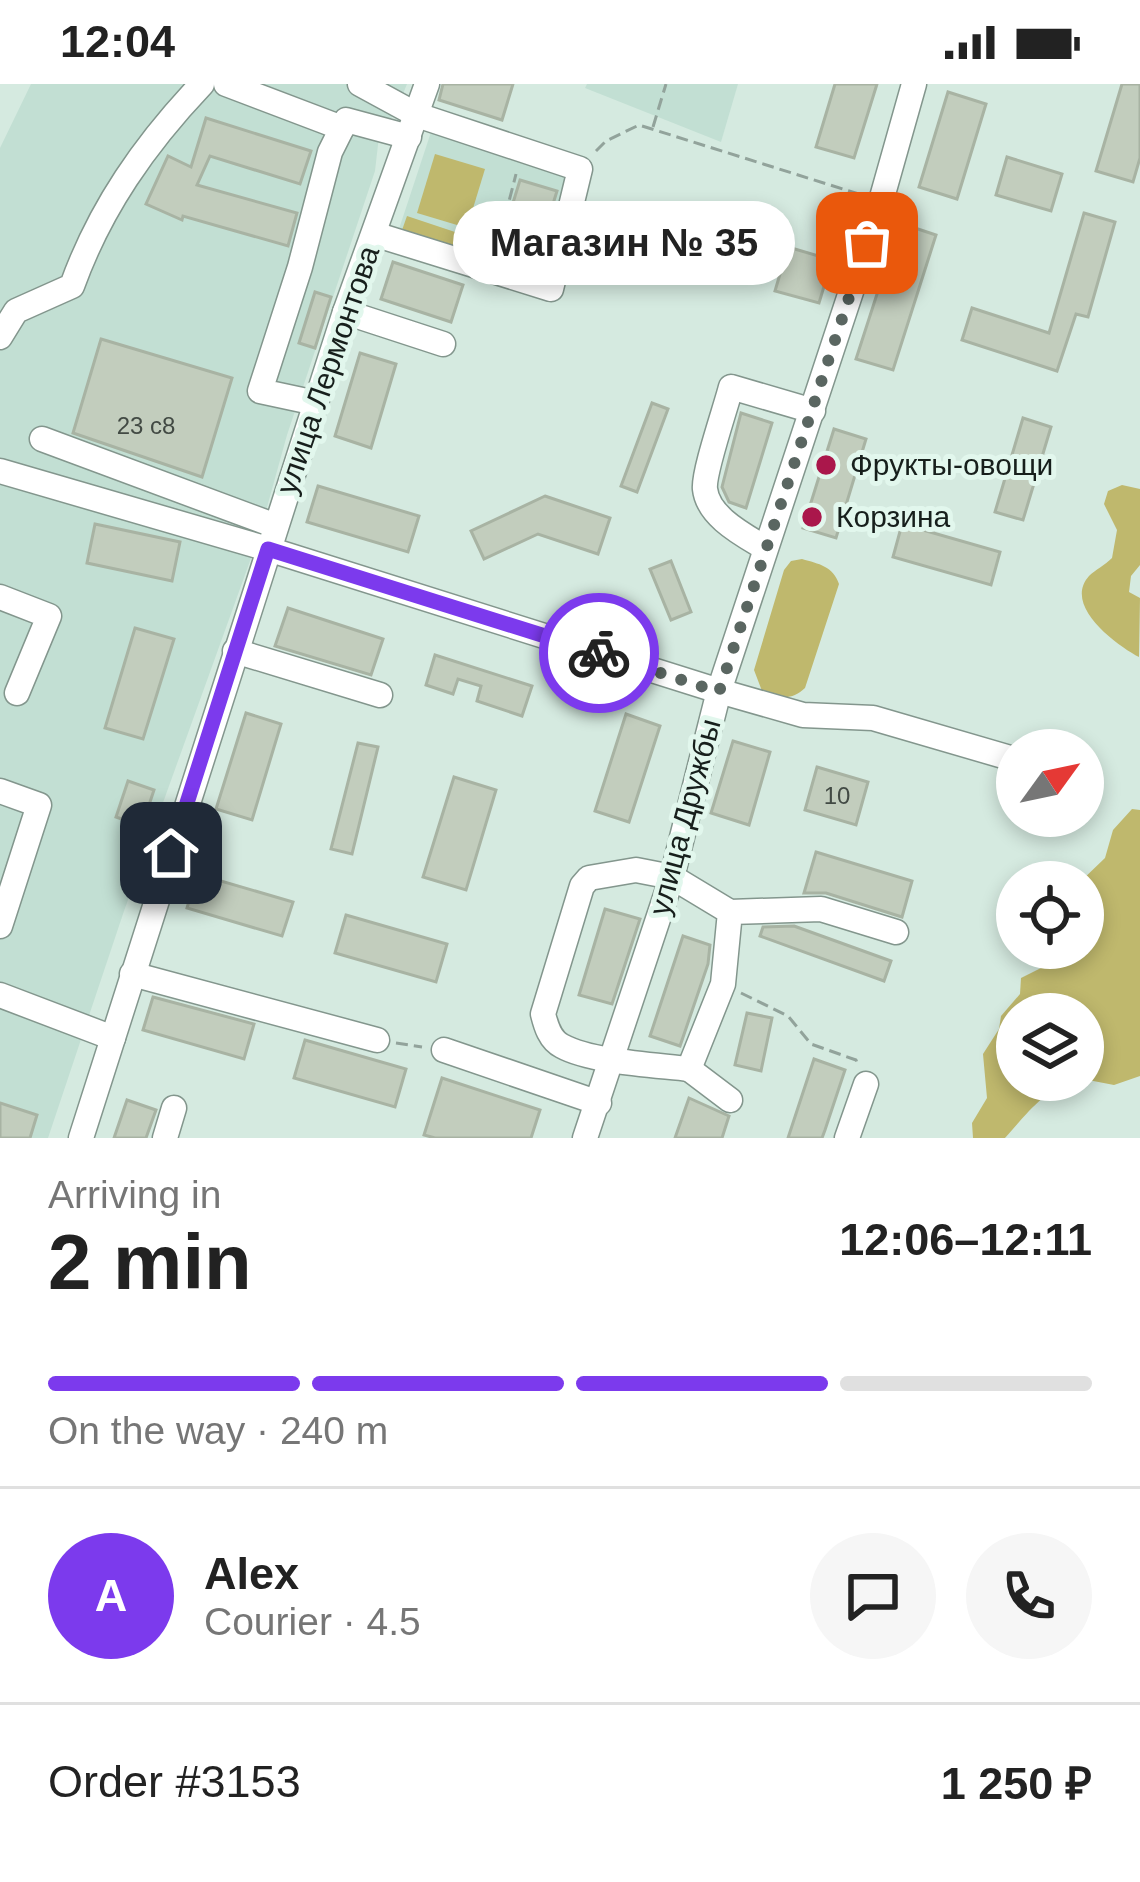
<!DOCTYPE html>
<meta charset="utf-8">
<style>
body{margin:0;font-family:Arial,sans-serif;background:#f6f6f6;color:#222;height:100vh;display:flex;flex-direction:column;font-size:45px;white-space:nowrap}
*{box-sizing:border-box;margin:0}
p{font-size:39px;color:#767676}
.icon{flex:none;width:66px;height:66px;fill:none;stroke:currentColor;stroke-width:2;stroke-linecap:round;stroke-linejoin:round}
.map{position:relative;height:1054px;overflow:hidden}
.sheet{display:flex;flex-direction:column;background:#fff;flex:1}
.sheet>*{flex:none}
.needle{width:78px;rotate:57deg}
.controls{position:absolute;left:996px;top:645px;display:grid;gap:24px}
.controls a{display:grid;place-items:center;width:108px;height:108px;border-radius:50%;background:#fff;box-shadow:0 6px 18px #0003;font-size:60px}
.pin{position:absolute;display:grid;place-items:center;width:102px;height:102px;color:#fff;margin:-51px;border-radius:24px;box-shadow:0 6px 18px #0006}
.courier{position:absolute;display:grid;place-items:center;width:120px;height:120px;margin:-60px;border:9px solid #7c3aed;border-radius:50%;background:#fff;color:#222;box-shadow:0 3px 15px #0007}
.bubble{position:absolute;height:84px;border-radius:42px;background:#fff;box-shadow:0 6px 18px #0003;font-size:39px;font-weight:700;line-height:84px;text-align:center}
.headline em{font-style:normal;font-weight:700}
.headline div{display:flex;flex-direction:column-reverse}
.headline{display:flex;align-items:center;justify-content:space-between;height:204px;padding:0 48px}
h1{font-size:78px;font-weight:700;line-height:90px}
.bar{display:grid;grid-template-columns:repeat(4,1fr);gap:18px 12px;align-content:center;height:144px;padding:0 48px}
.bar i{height:15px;border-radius:9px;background:#e0e0e0}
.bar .current{background:#7c3aed}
.bar p{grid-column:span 4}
.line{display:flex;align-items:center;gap:30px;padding:0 48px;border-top:3px solid #e0e0e0}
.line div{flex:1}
.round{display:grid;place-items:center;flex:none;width:126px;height:126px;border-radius:63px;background:#f6f6f6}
.status{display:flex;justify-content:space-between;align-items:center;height:84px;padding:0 60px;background:#fff;direction:ltr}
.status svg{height:33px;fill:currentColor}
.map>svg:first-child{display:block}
.built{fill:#c2dfd3}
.green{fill:#bfb86d}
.building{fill:#c2cdbd;stroke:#a8b3a3;stroke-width:3}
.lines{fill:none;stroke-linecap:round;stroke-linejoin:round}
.minor-casing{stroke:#83968d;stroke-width:27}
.path{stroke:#92a39b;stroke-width:3;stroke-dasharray:12 6;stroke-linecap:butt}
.minor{stroke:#fff;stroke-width:24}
.done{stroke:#5a6661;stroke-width:12;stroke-dasharray:0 21.6}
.route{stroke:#7c3aed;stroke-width:15}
.poi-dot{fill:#aa174b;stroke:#e2f7ed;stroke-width:4.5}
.labels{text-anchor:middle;stroke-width:10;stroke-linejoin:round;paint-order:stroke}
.number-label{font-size:24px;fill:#424a44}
.street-label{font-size:30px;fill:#171f1c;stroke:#e2f7ed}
.poi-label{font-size:30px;fill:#171f1c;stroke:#e2f7ed;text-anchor:start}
</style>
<div class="status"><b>12:04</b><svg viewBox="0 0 49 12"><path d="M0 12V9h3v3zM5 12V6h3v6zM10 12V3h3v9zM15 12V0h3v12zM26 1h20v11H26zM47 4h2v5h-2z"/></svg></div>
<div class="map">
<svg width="1140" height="1054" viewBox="0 0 1140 1054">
<rect width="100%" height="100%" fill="#d5eae0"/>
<g class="built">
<polygon points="31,0 407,0 396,27 379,52 375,87 287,351 259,452 124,827 48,1054 0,1054 0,64"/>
<polygon points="587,0 738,0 721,58 585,4"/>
<polygon points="432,45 569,89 533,194 397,151"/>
</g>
<g class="green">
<polygon points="435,70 485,85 467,144 417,129"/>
<polygon points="491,125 501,128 489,176 401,149 407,132 479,156"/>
<path d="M1122,401L1140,405V481L1131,492L1129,508L1140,514L1139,573C1118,562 1062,522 1089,492C1095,486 1105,481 1112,474L1117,446L1104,420L1108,407Z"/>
<path d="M802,475C819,480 833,482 839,500L805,604C790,618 779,613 762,607L754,586L784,486L791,477Z"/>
<path d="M1132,725L1140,726V992L1114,1001L1083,995V930H1017V996H1077C1046,1003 1025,1032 1005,1054H973L972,1039L987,1014L983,970L999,945L1001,932L1020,910L1021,894L1065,872L1066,864H1083V798H1080L1105,774L1113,746Z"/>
</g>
<g class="building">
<polygon points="443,0 513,0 502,36 439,16"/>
<polygon points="835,0 877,0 854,74 816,63"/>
<polygon points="1122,0 1140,0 1140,74 1133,98 1096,87"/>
<polygon points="948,8 986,20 957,115 919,103"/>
<polygon points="206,34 311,67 300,100 210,72 197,101 297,129 288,162 183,132 182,136 146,120 168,72 191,83"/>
<polygon points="1007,73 1062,90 1051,127 996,111"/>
<polygon points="520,96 557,107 534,182 497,171"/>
<polygon points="1084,129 1115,138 1088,233 1076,230 1057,287 962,256 972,224 1049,249"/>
<polygon points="900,139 936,151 893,286 856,275"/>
<polygon points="788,163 832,176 819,219 775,207"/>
<polygon points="393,178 463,201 451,238 381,215"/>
<polygon points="315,208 331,213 315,264 299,259"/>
<polygon points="101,255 232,294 202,393 73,349"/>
<polygon points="360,269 396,280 371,364 335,352"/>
<polygon points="652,319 668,325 637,408 621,402"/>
<polygon points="741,329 772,339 746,424 729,418 722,403"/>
<polygon points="1023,334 1051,343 1023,436 995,428"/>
<polygon points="834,345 866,355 836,454 803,444"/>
<polygon points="318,402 419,432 408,468 307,438"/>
<polygon points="545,412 610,434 598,470 538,450 484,475 471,447"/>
<polygon points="95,440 180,458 172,497 87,479"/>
<polygon points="902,440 1000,468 991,501 893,473"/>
<polygon points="671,477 691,528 671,536 650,485"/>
<polygon points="288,524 383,555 371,591 275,562"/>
<polygon points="135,544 174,555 143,655 105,644"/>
<polygon points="435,571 532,602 522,632 477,617 481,602 458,595 453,610 426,601"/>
<polygon points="246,629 281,640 252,736 216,725"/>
<polygon points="626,630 660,642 629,738 595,727"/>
<polygon points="733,657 770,668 749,741 711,729"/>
<polygon points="358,659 378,663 352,770 331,765"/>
<polygon points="817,683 868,698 856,741 805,726"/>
<polygon points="454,693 496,706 466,806 423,793"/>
<polygon points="128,697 154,706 142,742 116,733"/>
<polygon points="816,768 912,797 902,833 826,809 804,809"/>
<polygon points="197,790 293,818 282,852 187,824"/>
<polygon points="605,825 640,835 612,920 579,911"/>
<polygon points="346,831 447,860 436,898 335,869"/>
<polygon points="794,842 891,877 884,897 760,852 763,843"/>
<polygon points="683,852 710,861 708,880 680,962 650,952"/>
<polygon points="153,913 254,940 244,975 143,946"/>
<polygon points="747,929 772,934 761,987 735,981"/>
<polygon points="305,956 406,985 395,1023 294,994"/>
<polygon points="814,975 845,986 825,1046 822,1054 788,1054"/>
<polygon points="442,994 540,1026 531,1054 435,1054 424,1051"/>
<polygon points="689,1014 729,1032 722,1054 675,1054"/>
<polygon points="127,1016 156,1026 146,1054 114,1054"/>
<polygon points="0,1019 37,1031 30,1054 0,1054"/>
</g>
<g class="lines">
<defs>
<g id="minor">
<polyline points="226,0 342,44"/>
<polyline points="360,0 417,31 580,85 551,205 374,150"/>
<polyline points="345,228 443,260"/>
<path d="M0,253L16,227L72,202C100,124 145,60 202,0"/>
<polyline points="316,319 260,307 300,183 330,68 346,36 409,53"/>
<polyline points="42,355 276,442"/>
<polyline points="0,387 268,465 719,607 803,631 873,634 1017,676"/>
<path d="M765,464C744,451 708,433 705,405C703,389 726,323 731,303L813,327"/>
<polyline points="0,513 49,532 17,609"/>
<polyline points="235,567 380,611"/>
<polyline points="0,707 39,721 0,842"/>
<path d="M730,828L723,900L689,985C656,981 591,978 562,962C550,956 546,942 543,930L582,802L589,794L636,786L672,793L730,828L821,825L896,848"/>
<polyline points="132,890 377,956"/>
<polyline points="0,911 113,954"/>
<polyline points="444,966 599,1019"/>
<polyline points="689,985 730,1016"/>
<polyline points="81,1054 345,228 427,0"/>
<polyline points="165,1054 174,1024"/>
<polyline points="585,1054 672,793 719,607 881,117 914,0"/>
<polyline points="847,1054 866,1000"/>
</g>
</defs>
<use href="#minor" class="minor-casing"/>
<g class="path">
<polyline points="653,43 666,0"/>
<polyline points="596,67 606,57 639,41 862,111"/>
<polyline points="496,168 516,90"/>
<polyline points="741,909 788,932 811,960 856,976 858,981"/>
<polyline points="396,959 422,963"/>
</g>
<use href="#minor" class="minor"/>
</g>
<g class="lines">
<polyline class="done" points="599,569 719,608 867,159"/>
<polyline class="route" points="171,769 268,465 599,569"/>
</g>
<g class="poi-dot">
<circle cx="826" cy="381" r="12"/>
<circle cx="812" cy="433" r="12"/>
</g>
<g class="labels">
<g class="number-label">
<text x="146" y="350">23 с8</text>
<text x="837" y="720">10</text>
</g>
<g class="street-label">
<text transform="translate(328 286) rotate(-71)" y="10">улица Лермонтова</text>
<text transform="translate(685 733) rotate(-75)" y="10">улица Дружбы</text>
</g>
<g class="poi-label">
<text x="850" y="391">Фрукты-овощи</text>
<text x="836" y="443">Корзина</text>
</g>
</g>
</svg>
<div class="controls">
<a><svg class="needle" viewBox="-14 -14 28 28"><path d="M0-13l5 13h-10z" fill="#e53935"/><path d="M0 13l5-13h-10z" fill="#767676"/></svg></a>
<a><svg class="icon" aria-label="locate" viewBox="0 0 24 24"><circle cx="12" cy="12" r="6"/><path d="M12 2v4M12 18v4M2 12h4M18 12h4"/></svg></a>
<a><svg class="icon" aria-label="layers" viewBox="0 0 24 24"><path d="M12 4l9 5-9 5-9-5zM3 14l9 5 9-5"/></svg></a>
</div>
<div class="pin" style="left:867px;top:159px;background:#ea580c"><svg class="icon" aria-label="bag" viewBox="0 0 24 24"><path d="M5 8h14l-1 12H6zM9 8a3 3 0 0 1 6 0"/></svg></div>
<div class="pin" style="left:171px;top:769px;background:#1f2937"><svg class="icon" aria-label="home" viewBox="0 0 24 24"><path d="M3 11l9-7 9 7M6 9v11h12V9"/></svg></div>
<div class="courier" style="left:599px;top:569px"><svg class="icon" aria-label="bike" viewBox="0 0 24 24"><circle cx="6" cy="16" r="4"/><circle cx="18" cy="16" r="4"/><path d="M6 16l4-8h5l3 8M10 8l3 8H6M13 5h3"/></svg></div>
<div class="bubble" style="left:453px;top:117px;width:342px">Магазин № 35</div>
</div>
<section class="sheet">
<div class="headline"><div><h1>2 min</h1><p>Arriving in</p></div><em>12:06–12:11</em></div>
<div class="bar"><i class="current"></i><i class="current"></i><i class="current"></i><i></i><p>On the way · 240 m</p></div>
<div class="line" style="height:216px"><b class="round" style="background:#7c3aed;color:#fff">A</b><div><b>Alex</b><p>Courier · 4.5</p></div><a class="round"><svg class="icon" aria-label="chat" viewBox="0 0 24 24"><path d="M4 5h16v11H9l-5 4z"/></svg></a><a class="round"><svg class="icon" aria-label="phone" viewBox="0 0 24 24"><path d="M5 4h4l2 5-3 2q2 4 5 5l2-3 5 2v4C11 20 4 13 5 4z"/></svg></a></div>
<div class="line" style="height:156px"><div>Order #3153</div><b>1 250 ₽</b></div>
</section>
